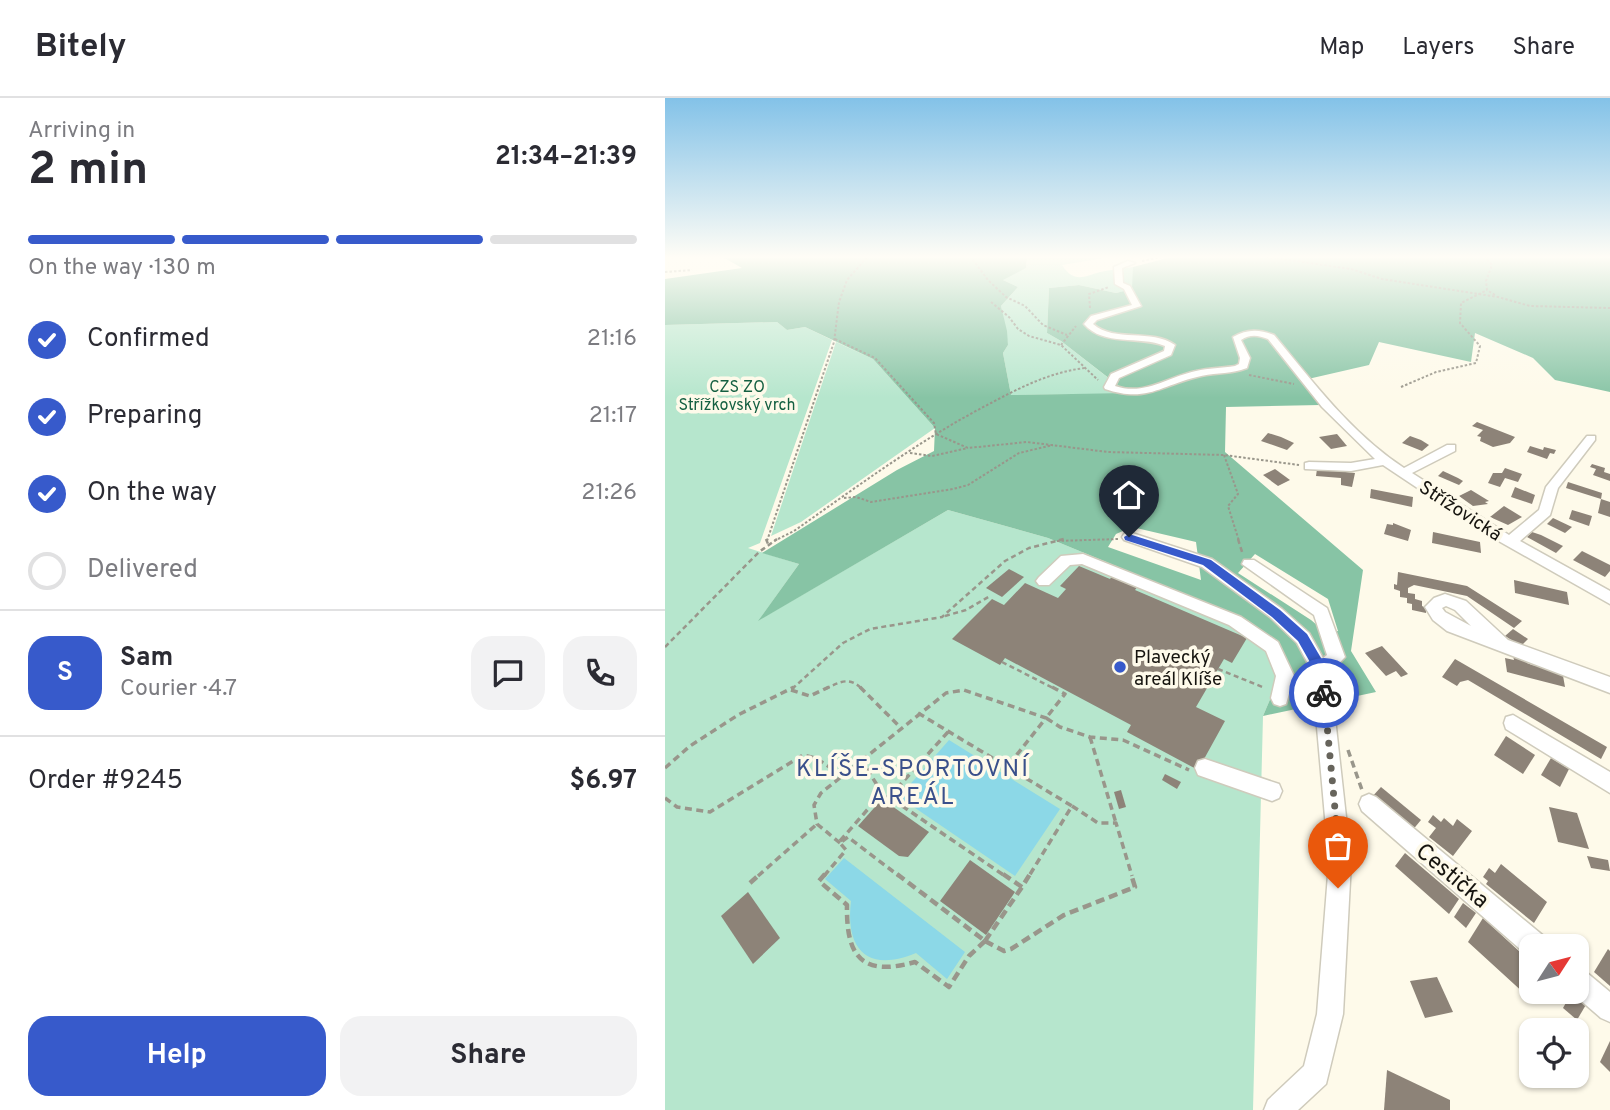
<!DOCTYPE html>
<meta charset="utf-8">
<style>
body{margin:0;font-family:Overpass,sans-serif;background:#f2f2f3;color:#2b2b33;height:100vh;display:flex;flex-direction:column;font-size:26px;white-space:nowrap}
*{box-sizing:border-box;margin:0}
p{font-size:23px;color:#7c7c81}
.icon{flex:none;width:38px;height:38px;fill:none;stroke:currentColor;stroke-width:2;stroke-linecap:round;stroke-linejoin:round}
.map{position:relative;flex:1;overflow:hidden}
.side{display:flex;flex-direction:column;background:#fff;width:665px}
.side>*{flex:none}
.needle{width:46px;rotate:54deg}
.buttons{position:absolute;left:854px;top:836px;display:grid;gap:14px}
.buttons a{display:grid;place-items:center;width:70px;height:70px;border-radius:14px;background:#fff;box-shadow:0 2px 5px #0004;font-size:35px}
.pin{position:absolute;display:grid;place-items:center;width:60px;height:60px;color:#fff;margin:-72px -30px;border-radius:50% 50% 50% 0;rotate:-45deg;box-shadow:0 0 7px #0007}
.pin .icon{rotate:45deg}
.courier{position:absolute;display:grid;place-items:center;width:70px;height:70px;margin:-35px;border:5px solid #375acb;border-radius:50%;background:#fff;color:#222;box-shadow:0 2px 9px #0007}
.overview em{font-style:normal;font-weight:700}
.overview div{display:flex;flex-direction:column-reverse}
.overview{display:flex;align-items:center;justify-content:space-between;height:119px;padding:0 28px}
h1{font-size:46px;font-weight:700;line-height:52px}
.bar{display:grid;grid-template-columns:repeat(4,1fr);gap:10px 7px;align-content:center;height:84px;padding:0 28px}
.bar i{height:9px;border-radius:5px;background:#e1e1e2}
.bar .active{background:#375acb}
.bar p{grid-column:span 4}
.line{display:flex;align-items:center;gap:18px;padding:0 28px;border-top:2px solid #e1e1e2}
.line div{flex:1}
.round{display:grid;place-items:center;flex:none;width:74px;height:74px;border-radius:21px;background:#f2f2f3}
ol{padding:0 28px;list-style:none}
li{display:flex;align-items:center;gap:21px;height:77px}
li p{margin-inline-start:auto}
li .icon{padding:7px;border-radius:50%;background:#375acb;color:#fff;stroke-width:4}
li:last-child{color:#7c7c81}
li i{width:38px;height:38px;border:4px solid #e1e1e2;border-radius:50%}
.primary-button{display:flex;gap:14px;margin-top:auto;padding:14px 28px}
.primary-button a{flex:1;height:80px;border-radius:21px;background:#375acb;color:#fff;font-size:28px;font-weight:700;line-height:80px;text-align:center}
.primary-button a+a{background:#f2f2f3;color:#2b2b33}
header{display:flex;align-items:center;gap:42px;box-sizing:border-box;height:98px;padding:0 35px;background:#fff;border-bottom:2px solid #e1e1e2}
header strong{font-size:33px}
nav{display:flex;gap:38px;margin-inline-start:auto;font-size:24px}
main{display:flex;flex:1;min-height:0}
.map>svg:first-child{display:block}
.green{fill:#b6e6cd}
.forest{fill:#87c4a5;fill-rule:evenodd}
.water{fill:#8cd8e7}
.building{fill:#8d8378}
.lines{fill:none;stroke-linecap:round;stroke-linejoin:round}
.minor-casing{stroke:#cfcbbc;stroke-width:3}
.path-far3{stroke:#99968b;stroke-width:2;stroke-dasharray:2.5 2;stroke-linecap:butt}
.path-far2{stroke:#99968b;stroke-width:2.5;stroke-dasharray:5 3.5;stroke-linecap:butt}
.path-far1{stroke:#99968b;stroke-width:3.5;stroke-dasharray:7 4.5;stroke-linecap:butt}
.path{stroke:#99968b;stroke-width:4.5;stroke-dasharray:9 5;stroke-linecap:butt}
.minor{fill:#fff;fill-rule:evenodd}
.route{fill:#375acb}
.done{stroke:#67645c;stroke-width:7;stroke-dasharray:0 12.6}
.poi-dot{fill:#375acb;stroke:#fefaea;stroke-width:2.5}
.labels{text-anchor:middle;stroke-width:7;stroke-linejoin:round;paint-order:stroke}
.far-park-label{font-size:16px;fill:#145f41;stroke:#fefaea}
.street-label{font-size:19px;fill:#16140f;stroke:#fefaea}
.poi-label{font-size:19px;fill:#16140f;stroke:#fefaea;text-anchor:start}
.near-street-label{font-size:23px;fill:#16140f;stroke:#fefaea}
.near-neighbourhood-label{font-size:24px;letter-spacing:2px;fill:#3a508b;stroke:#fefaea}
</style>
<header>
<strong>Bitely</strong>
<nav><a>Map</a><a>Layers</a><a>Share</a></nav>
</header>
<main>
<section class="side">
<div class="overview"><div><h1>2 min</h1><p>Arriving in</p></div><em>21:34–21:39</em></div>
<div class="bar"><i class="active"></i><i class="active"></i><i class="active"></i><i></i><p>On the way · 130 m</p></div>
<ol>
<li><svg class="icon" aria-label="check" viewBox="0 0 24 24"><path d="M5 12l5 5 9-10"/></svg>Confirmed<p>21:16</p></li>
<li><svg class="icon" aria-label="check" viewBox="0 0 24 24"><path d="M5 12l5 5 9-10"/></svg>Preparing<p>21:17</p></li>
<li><svg class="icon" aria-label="check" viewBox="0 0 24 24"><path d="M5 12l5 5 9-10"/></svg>On the way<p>21:26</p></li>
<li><i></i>Delivered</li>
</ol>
<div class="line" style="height:126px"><b class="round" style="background:#375acb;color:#fff">S</b><div><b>Sam</b><p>Courier · 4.7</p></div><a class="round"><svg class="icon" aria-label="chat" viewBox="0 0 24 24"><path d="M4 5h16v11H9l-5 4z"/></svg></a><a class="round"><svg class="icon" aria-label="phone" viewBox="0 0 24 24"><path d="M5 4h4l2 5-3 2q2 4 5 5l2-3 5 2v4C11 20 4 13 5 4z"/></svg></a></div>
<div class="line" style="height:91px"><div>Order #9245</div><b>$6.97</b></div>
<div class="primary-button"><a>Help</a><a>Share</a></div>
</section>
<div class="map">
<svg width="945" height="1012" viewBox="0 0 945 1012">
<rect width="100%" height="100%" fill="#fefaea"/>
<g class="green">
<path d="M362,158H451L397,167C409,185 418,179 435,174C446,172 457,170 468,169V191L451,195L414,187L384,190L382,235L396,243L464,296L346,297L338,255L343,247L336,208L353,189L338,182L341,178L361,170Z"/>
<polygon points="112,224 122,232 140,229 167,242 95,445 83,450 134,466 94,522 283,412 383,440 584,523 612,547 614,580 598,618 588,1012 0,1012 0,227"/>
<polygon points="171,244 208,261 270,330 136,424 106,438"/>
</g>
<path class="forest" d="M56,158H362L361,170L338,182L353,189L336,208L342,233L343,247L338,255L346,297L463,295L396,243L382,235L384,190L414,187L451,195L467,191L468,169L510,158H945V294L890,282L868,260L810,235L806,264L714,244L704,267L643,281L655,307L561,309L560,354L698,472L686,553L711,594L598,618L614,580L612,547L584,523L383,440L283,412L93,523L134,466L97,455L232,372L269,353L270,330L208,261L140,229L122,232L112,224L0,227V181L77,170ZM467,429L531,444L536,482L443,449L451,436ZM590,456L663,501L673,533L660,534L646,522L573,475Z"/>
<g class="water">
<polygon points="284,642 395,711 350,778 234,699"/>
<path d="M179,760L300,854L282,881L251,855C203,875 180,852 186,803L160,781Z"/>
</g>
<g class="building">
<polygon points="812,324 850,339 845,345 828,349 815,343 816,339 812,338 818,332 807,328"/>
<polygon points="603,335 616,339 629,345 622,352 596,343"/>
<polygon points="672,336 682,348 666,351 654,339"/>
<polygon points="745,338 756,342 764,347 757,353 737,345"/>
<polygon points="865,348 878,352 879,349 891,352 889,356 885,355 882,361 862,354"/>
<polygon points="927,366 940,370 939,374 945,376 945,383 928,377 931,371 925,369"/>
<polygon points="840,370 857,376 853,384 840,380 835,389 823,385 828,375 837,375"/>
<polygon points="610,371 625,382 613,388 598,377"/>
<polygon points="652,371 690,375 687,389 676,387 676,380 651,378"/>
<polygon points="778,373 793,380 798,383 794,387 773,378"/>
<polygon points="903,384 937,395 936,401 901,390"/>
<polygon points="850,389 870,397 867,406 846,399"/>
<polygon points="706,391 748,399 747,409 705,400"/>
<polygon points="806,392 824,403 820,404 823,406 808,408 794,398"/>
<polygon points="936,401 945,404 945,419 933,415"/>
<polygon points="839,408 857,419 843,427 825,419"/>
<polygon points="907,412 927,418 924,428 904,421"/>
<polygon points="888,420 907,429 900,435 882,426"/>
<polygon points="728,425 746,432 743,443 719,436 722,426 728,427"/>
<polygon points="768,434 815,444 816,455 767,445"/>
<polygon points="867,434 876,437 898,448 891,455 862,439"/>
<polygon points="917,453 945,467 945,473 940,479 908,462"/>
<polygon points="414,468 445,481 448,477 473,488 470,492 582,540 567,565 559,561 531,609 560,623 533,672 462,634 466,627 340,560 335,567 287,541 327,501 339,507 360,485 393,500 401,491 395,488"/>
<polygon points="344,471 359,479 337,499 321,490"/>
<polygon points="733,474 802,488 857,523 849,530 802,498 749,487 743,490 743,495 750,496 750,501 757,503 757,508 761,510 761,515 747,512 747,506 742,505 742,500 735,499 735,493 729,491 729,486 732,487"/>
<polygon points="849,482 902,494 904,507 850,495"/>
<polygon points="848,531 863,541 856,548 840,538"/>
<polygon points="717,548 743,576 736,579 731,573 721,578 700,555"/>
<polygon points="848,558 861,561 862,565 867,567 897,572 900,589 842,574 840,560 849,562"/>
<polygon points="790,561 942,649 936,661 803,582 795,584 792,588 777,579"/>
<polygon points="841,638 870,657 858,676 829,657"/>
<polygon points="886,660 904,671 895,689 876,677"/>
<polygon points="500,676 516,684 512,691 497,682"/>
<polygon points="716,689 756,722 746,734 706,700"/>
<polygon points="456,692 461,709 454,711 449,694"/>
<polygon points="217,701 264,734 243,759 234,758 193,728"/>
<polygon points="884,709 912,715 924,751 893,744"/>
<polygon points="768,717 776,724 779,720 788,728 792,721 807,733 788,758 764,739 771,730 763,724"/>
<polygon points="740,755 794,801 784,816 730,768"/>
<polygon points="922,758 943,762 945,773 926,770"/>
<polygon points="305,762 350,794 321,837 275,803"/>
<polygon points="836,766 882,804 869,825 821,786 823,783 818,779 824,770 830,775"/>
<polygon points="83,794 115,840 88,866 56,818"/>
<polygon points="798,805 811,815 801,830 789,819"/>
<polygon points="818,820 866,864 866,894 877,894 871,906 803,844"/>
<polygon points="900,837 924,858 915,872 912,869 912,849 892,849"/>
<polygon points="943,851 945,853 945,888 929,874"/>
<polygon points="772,879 788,914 760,920 745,883"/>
<polygon points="907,894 922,905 912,922 898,910"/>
<polygon points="945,943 945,974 935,964"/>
<polygon points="722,972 785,1002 785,1012 719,1012"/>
</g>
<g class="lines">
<defs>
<g id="minor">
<path d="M463,163L470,165L457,170L458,185L465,188L476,208L432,222L428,226C450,245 486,230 510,247L506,257L454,280L450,288C480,298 502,279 531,273C543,270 557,270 570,268L574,266L575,260L568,239C582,231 594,231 609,237C649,285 686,335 739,370L782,347H790V353L747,375L844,437L874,412L881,389L922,338H930V342L893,390L885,417L855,443L945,493V506L823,437L718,367L686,373L640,371V365L644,364L686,365L710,361L657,309L603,241C593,237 585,236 576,242L585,260L582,270L576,272C562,276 546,275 532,279C495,288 481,305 440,291L439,289L446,276L499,253L500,248C474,237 439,249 419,226L426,218L467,207L459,191L450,186L449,169Z"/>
<polygon points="464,434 547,461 617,511 644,535 658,560 662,557 649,517 577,466 579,462 589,462 662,510 680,559 665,575 686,764 678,916 661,986 633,1012 599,1012 603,1002 639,968 652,916 664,764 647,573 632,545 605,519 537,469 459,442 457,439 459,436"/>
<polygon points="418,456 576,519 613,544 629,578 621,606 615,608 609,606 606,600 611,578 601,553 564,527 417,466 405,467 384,487 374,487 371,483 374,479 396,458"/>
<path d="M780,496L801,503L843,542L945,579V595L782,533L768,522L760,509L769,500ZM781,508L790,512L806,528L780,514L777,510Z"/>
<polygon points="848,617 945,674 945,695 841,631 839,625 841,619"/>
<polygon points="540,661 614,686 617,693 614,700 607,703 533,677 530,670 533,663"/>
<polygon points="704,696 711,699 881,840 884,849 866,849 866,859 863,858 697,713 694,706 697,699"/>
<polygon points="912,871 921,874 945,894 945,924 936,920 906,894 912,894"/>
</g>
</defs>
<use href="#minor" class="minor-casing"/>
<g class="path-far3">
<polyline points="305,158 323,182 341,199 360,208 378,227 402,237"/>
<polyline points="597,158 686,171 717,181 833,199 865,208 945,210"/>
<polyline points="819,158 827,167 821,183 822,192 830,197"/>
<polyline points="477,163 501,158"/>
<polyline points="0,174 27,172"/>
<polyline points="326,204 344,219 353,231 364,238 396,247 433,282"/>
<polyline points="425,210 424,196 444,189"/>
<polyline points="170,241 210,260 269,325 271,336 303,350 362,344 443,354 559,357 634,367"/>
<polyline points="396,247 411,228"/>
<polyline points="584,277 629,286"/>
<polyline points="736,289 771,274 811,265 815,248 795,225 796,205 822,192"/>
<polyline points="245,355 267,358 303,350"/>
<polyline points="559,357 573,396 563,408 574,443"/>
<polyline points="179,400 191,399 206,404 288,391 303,387 354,355 388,347"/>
<polyline points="102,443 169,244 174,204 182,182 203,158"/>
<path d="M109,443L129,433C193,388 256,341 326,305C356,289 386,274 420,270"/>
<polyline points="392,443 453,441"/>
</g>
<g class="path-far2">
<polyline points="101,441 103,446"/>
<polyline points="573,441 578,457"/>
<polyline points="280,518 301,512 325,498"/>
<polyline points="0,549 94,454 112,441"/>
<polyline points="337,564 390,591"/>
<polyline points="553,571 600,590"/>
<polyline points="127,591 178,545 205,531 277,519 340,463 364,450 399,441"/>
<path d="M160,591C175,584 184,578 197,591"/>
</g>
<g class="path-far1">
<polyline points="195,589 235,629"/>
<polyline points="387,589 400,596 381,620 395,629 425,639 458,642 524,672"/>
<polyline points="126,592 145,598 164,589"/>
<polyline points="253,615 407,708 364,778"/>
<polyline points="283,634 224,699 340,778"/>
<polyline points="425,639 451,725"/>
<polyline points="683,652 697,692"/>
<polyline points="196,661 217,695"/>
<polyline points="0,670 25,648 73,617 129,589"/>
<polyline points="0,700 12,709 45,714 138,657 151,660 176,677"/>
<polyline points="407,708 433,725 451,725 467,778"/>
<polyline points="175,743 217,695 224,699"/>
<polyline points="175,745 152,726 149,707 156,695 281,595 299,592 381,620 342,669"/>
<polyline points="93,778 152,726"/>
<polyline points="159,778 181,752 175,745 183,739 234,778"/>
</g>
<g class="path">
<path d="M160,776L154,783L182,807C181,859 197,879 250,864L284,889L304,858L320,843"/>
<polyline points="232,776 320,843"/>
<polyline points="338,776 357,789 365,776"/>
<polyline points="85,785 95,776"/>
<polyline points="320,843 339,853 346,851 399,817 470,789 466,776"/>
<polyline points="320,843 357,789"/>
</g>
<use href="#minor" class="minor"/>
</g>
<linearGradient id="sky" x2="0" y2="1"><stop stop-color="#83c2e8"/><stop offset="0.53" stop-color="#fffdf6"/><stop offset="1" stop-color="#fffdf6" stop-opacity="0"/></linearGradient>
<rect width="945" height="300" fill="url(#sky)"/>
<polygon class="route" points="464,436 546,462 615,512 642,536 663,572 665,595 663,599 654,599 650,573 633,543 607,519 538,467 460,442 459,439"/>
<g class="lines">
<polyline class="done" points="659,595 675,764 673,790"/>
</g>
<circle class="poi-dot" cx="455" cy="569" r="7"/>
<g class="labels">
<g class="far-park-label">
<text x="72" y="294">CZS ZO<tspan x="72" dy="18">Střížkovský vrch</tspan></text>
</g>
<g class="street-label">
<text transform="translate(796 412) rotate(33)" y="7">Střížovická</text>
</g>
<g class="poi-label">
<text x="469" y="565">Plavecký<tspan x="469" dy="22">areál Klíše</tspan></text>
</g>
<g class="near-street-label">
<text transform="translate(788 777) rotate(40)" y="8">Cestička</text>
</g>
<g class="near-neighbourhood-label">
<text x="248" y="678">KLÍŠE-SPORTOVNÍ<tspan x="248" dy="28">AREÁL</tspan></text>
</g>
</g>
</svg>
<div class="buttons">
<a><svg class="needle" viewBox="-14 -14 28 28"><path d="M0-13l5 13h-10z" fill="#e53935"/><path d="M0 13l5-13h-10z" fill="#7c7c81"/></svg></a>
<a><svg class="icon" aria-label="locate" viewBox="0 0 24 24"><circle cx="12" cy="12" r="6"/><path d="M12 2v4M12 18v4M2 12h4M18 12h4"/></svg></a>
</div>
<div class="pin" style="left:673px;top:790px;background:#ea580c"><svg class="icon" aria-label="bag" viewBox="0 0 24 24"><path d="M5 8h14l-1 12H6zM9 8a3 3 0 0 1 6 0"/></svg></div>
<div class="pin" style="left:464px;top:439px;background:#1f2937"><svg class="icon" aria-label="home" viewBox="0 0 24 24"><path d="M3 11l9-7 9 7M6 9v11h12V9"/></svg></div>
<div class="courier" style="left:659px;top:595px"><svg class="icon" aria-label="bike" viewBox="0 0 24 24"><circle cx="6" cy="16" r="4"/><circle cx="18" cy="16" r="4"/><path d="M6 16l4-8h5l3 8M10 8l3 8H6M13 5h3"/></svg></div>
</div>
</main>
